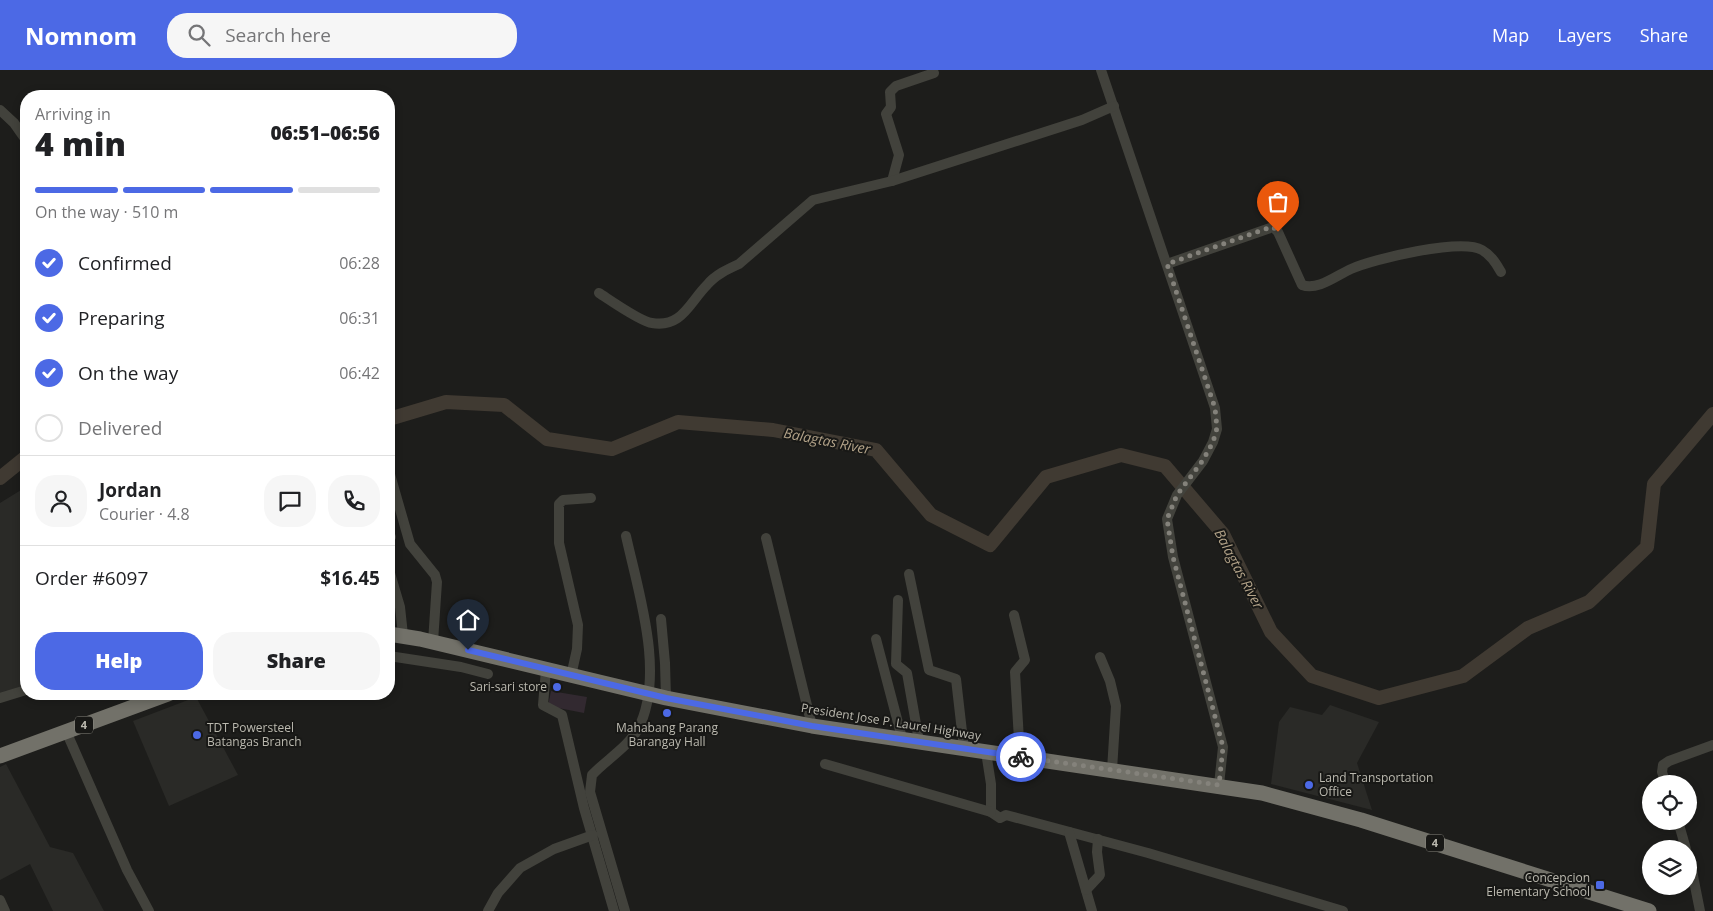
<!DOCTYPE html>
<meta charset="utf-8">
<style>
body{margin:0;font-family:"Open Sans",sans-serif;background:#f6f6f6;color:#202124;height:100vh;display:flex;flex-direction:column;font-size:19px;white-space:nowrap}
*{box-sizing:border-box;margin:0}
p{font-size:16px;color:#757577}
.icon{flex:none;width:28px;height:28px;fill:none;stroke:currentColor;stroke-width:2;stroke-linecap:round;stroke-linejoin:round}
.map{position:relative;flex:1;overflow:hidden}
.details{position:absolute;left:20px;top:20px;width:375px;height:610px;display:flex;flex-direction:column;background:#fff;border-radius:20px;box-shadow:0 2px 8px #0003}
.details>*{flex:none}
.controls{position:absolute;left:1642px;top:705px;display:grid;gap:10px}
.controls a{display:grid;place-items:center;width:55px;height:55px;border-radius:50%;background:#fff;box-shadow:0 2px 8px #0003;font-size:25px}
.pin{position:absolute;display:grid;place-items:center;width:42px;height:42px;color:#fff;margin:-51px -21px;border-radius:50% 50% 50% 0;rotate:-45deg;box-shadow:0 0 5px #0007}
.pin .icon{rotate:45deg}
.courier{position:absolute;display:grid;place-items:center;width:50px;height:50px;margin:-25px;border:4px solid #4c69e5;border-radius:50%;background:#fff;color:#222;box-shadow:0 1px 6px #0007}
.headline em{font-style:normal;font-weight:800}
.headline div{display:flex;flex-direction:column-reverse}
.headline{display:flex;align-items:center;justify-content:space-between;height:85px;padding:0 15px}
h1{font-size:32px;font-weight:800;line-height:38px}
.bar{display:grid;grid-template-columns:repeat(4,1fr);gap:8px 5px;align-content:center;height:60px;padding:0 15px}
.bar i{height:6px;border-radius:4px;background:#e0e0e0}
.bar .on{background:#4c69e5}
.bar p{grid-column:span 4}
.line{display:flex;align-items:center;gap:12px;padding:0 15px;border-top:1px solid #e0e0e0}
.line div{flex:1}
.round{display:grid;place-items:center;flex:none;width:52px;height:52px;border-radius:20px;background:#f6f6f6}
ol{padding:0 15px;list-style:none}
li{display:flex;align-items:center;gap:15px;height:55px}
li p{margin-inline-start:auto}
li .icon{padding:5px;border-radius:50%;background:#4c69e5;color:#fff;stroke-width:4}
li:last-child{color:#757577}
li i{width:28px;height:28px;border:2px solid #e0e0e0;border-radius:50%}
.primary-button{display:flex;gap:10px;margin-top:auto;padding:10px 15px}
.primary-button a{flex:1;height:58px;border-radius:20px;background:#4c69e5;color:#fff;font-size:20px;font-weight:800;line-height:58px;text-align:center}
.primary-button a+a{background:#f6f6f6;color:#202124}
header{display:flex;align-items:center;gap:30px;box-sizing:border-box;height:70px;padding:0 25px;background:#4c69e5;color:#fff}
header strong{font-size:24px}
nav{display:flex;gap:28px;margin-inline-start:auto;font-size:18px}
.search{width:350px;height:45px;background:#f6f6f6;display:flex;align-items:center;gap:12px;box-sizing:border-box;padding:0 18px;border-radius:20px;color:#757577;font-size:19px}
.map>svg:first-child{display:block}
.built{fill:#2a2a27}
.green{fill:#322930}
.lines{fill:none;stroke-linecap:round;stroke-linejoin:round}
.river{stroke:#403a32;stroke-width:14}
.minor{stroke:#42423c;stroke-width:10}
.highway{stroke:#727169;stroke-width:15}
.done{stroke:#84827b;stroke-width:5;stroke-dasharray:0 9}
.route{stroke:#4c69e5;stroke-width:6}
.poi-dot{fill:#4c69e5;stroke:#181816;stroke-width:2}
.labels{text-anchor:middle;stroke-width:4;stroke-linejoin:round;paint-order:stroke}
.shield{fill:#181816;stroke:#8a8981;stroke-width:1}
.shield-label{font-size:11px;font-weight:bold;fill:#bbb9af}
.poi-label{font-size:12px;fill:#bbb9af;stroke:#181816;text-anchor:end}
.street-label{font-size:12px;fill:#bbb9af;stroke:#181816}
.water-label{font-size:14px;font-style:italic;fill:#b3a389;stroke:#181816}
</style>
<header>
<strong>Nomnom</strong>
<div class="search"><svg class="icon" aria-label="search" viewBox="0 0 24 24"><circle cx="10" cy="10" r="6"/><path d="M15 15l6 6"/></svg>Search here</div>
<nav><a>Map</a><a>Layers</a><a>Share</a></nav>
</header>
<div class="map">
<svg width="1713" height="841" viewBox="0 0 1713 841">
<rect width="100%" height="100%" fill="#1d1d1b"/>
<g class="built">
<polygon points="26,417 26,617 0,625 0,433"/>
<polygon points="196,627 238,705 169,736 133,651"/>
<polygon points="1330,635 1379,652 1357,693 1372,740 1271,714 1279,652 1290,637 1322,645"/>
<polygon points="6,694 50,777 73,783 104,841 53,841 30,794 0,810 0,697"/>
</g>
<polygon class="green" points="551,621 587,627 584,643 548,636"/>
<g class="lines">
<g class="river">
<polyline points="389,349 446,332 504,335 547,369 612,379 678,352 773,360 876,380 931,445 990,475 1046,407 1121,385 1165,396 1223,464 1271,562 1312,606 1379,628 1463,606 1528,558 1589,532 1647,477 1654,414 1713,344"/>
<polyline points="0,408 26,387"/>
</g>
<g class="minor">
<polyline points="1101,0 1215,338 1217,359 1213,372 1203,391 1177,425 1167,449 1173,487 1223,677 1219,715"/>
<polyline points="0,40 14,53 26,70"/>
<polyline points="892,111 899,85 886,44 891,37 890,22 896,16 934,3"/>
<path d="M1167,194L1273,157L1278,162L1302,215C1318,221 1337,205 1351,199C1373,189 1461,168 1482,180C1491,185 1496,193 1501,202"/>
<path d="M599,223C610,230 641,252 652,253C682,258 689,233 707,215C715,205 728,199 739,194L813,130L892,111L1082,50L1114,36"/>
<polyline points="389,401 410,474 435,505 437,512 433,572"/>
<polyline points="389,468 391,467"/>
<polyline points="766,468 812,656"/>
<polyline points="389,500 400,537 403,565"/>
<polyline points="909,504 929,600 956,609 964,679"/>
<polyline points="898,530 896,594 907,603 919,671"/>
<polyline points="1014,545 1025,590 1015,602 1020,687"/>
<polyline points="661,549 665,593 666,628"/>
<polyline points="876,569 902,668"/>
<polyline points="389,586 461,597 488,604"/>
<polyline points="1100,587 1110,611 1116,636 1112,700"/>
<polyline points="546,600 543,635 562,645 584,738 614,841"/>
<polyline points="571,606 577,579 578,555 559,473 559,434 563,430 591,428"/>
<polyline points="0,628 26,620"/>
<polyline points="66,661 127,800 149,841"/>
<polyline points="986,682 991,714 991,742 1000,748 1006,745 1148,783 1343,841"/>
<polyline points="825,694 991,742"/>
<polyline points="1666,714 1662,702 1663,695 1669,691 1713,675"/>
<polyline points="1678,751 1686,779"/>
<polyline points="1069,762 1092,841"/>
<polyline points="1689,786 1700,841"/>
<polyline points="1086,820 1100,805 1097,782 1098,769"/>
<polyline points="0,830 5,841"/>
<polyline points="488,841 498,823 520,798 554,779 593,765"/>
<path d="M625,841L590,722L592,705C606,690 628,677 638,659C666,605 638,521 626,466"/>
</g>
<g class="highway">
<polyline points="389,564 420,569 666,628 812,656 1262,723 1361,750 1649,841"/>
<polyline points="0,686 168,624"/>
</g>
</g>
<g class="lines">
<polyline class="done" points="1021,687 1219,715 1223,677 1173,487 1167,449 1177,425 1203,390 1213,372 1217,358 1215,338 1167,194 1268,158 1273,157 1278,162"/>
<polyline class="route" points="468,580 666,628 812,656 1021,687"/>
</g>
<g class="poi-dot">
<circle cx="557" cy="617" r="5"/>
<circle cx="667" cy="643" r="5"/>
<circle cx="197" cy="665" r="5"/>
<circle cx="1309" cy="715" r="5"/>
<rect x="1595" y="810" width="10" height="10" rx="2.5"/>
</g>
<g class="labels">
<g class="shield">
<rect x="75" y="646.5" width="18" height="17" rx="4"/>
<rect x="1426" y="764.5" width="18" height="17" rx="4"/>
</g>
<g class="shield-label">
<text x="84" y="659">4</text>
<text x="1435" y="777">4</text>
</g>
<g class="poi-label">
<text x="547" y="621">Sari-sari store</text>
<text x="207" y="662" text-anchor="start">TDT Powersteel<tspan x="207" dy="14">Batangas Branch</tspan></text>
<text x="667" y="662" text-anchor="middle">Mahabang Parang<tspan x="667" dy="14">Barangay Hall</tspan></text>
<text x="1319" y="712" text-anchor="start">Land Transportation<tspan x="1319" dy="14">Office</tspan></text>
<text x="1590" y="812">Concepcion<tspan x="1590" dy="14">Elementary School</tspan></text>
</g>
<g class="street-label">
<text transform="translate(891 652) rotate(9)" y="4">President Jose P. Laurel Highway</text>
</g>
<g class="water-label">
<text transform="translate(827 371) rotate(11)" y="5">Balagtas River</text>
<text transform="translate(1239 499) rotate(62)" y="5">Balagtas River</text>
</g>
</g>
</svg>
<div class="controls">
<a><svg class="icon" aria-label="locate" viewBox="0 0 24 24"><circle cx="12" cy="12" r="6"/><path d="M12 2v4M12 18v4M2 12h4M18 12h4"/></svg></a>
<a><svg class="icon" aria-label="layers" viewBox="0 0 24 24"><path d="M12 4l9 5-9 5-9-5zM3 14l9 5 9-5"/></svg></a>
</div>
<div class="pin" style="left:1278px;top:162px;background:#ea580c"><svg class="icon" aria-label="bag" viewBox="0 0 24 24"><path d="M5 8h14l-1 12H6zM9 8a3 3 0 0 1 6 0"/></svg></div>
<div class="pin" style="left:468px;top:580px;background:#1f2937"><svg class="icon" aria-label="home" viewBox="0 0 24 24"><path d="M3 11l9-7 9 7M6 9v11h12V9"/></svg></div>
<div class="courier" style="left:1021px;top:687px"><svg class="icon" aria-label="bike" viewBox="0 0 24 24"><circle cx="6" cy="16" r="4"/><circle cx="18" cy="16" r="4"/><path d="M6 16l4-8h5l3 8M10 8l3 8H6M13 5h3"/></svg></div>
<section class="details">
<div class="headline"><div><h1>4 min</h1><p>Arriving in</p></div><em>06:51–06:56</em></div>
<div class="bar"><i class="on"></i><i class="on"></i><i class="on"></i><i></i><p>On the way · 510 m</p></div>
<ol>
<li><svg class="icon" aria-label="check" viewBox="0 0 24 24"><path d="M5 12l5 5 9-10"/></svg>Confirmed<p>06:28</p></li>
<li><svg class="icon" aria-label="check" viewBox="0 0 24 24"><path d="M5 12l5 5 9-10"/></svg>Preparing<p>06:31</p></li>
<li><svg class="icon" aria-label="check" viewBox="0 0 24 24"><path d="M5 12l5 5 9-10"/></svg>On the way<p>06:42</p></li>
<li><i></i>Delivered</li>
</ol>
<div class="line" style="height:90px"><a class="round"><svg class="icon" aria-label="person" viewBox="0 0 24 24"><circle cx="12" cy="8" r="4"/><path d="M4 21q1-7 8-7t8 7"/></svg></a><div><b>Jordan</b><p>Courier · 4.8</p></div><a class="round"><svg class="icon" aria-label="chat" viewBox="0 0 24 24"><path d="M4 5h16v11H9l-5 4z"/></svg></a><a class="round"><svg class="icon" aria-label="phone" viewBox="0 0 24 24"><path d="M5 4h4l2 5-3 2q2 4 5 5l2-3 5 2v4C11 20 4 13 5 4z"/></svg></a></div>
<div class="line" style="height:65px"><div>Order #6097</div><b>$16.45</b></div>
<div class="primary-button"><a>Help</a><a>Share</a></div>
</section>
</div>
